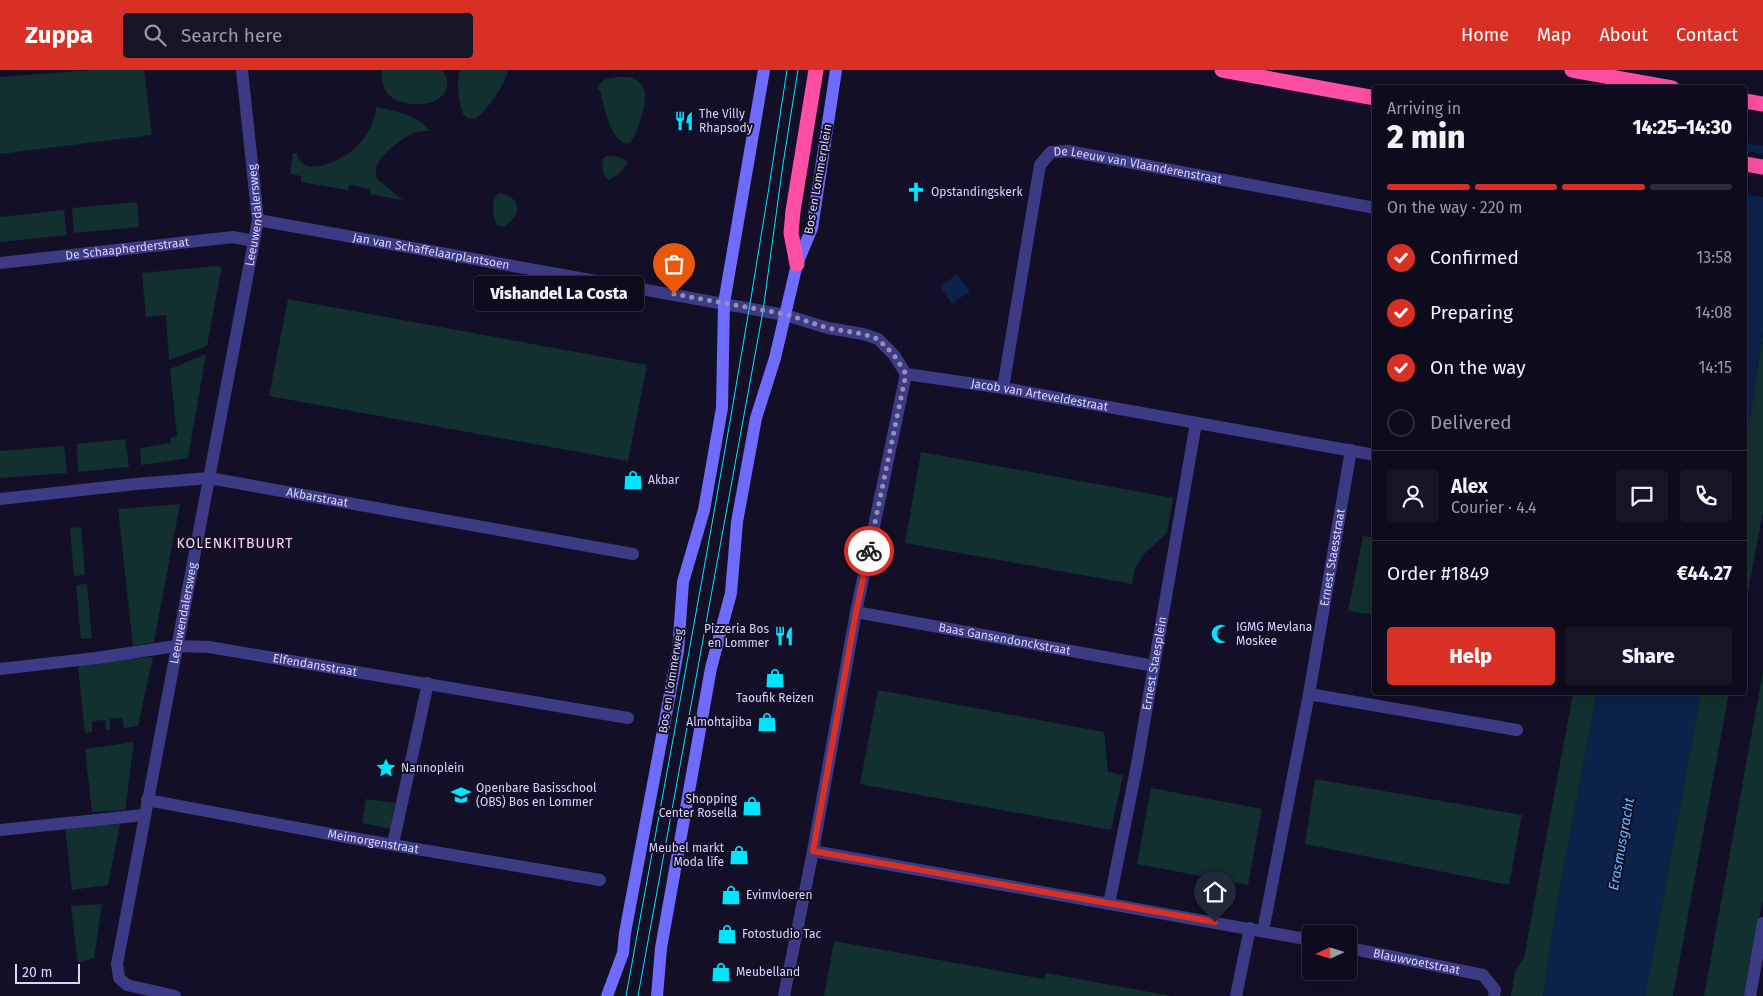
<!DOCTYPE html>
<meta charset="utf-8">
<style>
body{margin:0;font-family:"Fira Sans",sans-serif;background:#171425;color:#f1f3f6;height:100vh;display:flex;flex-direction:column;font-size:19px;white-space:nowrap}
*{box-sizing:border-box;margin:0}
p{font-size:16px;color:#9b9ba3}
.icon{flex:none;width:28px;height:28px;fill:none;stroke:currentColor;stroke-width:2;stroke-linecap:round;stroke-linejoin:round}
.map{position:relative;flex:1;overflow:hidden}
.panel{position:absolute;left:1372px;top:15px;width:375px;height:610px;display:flex;flex-direction:column;background:#0e0b1c;border-radius:5px;box-shadow:0 5px 20px #0002,0 0 0 1px #2e2b3b}
.panel>*{flex:none}
.needle{width:32px;rotate:266deg}
.controls{position:absolute;left:1302px;top:855px;display:grid;gap:10px}
.controls a{display:grid;place-items:center;width:55px;height:55px;border-radius:5px;background:#0e0b1c;box-shadow:0 5px 20px #0002,0 0 0 1px #2e2b3b;font-size:25px}
.scale{position:absolute;left:15px;bottom:12px;width:65px;box-sizing:border-box;padding-left:5px;border:2px solid #d9d4ff;border-top:0;font-size:14px;line-height:18px;white-space:nowrap;color:#d9d4ff;-webkit-text-stroke:4px #130f26;paint-order:stroke}
.pin{position:absolute;display:grid;place-items:center;width:42px;height:42px;color:#fff;margin:-51px -21px;border-radius:50% 50% 50% 0;rotate:-45deg;box-shadow:0 0 5px #0007}
.pin .icon{rotate:45deg}
.courier{position:absolute;display:grid;place-items:center;width:50px;height:50px;margin:-25px;border:4px solid #d93025;border-radius:50%;background:#fff;color:#222;box-shadow:0 1px 6px #0007}
.bubble{position:absolute;height:35px;border-radius:5px;background:#0e0b1c;box-shadow:0 5px 20px #0002,0 0 0 1px #2e2b3b;font-size:16px;font-weight:800;line-height:35px;text-align:center}
.summary em{font-style:normal;font-weight:800}
.summary div{display:flex;flex-direction:column-reverse}
.summary{display:flex;align-items:center;justify-content:space-between;height:85px;padding:0 15px}
h1{font-size:32px;font-weight:800;line-height:38px}
.bar{display:grid;grid-template-columns:repeat(4,1fr);gap:8px 5px;align-content:center;height:60px;padding:0 15px}
.bar i{height:6px;border-radius:4px;background:#2e2b3b}
.bar .selected{background:#d93025}
.bar p{grid-column:span 4}
.line{display:flex;align-items:center;gap:12px;padding:0 15px;border-top:1px solid #2e2b3b}
.line div{flex:1}
.round{display:grid;place-items:center;flex:none;width:52px;height:52px;border-radius:5px;background:#171425}
ol{padding:0 15px;list-style:none}
li{display:flex;align-items:center;gap:15px;height:55px}
li p{margin-inline-start:auto}
li .icon{padding:5px;border-radius:50%;background:#d93025;color:#fff;stroke-width:4}
li:last-child{color:#9b9ba3}
li i{width:28px;height:28px;border:2px solid #2e2b3b;border-radius:50%}
.primary-button{display:flex;gap:10px;margin-top:auto;padding:10px 15px}
.primary-button a{flex:1;height:58px;border-radius:5px;background:#d93025;color:#fff;font-size:20px;font-weight:800;line-height:58px;text-align:center}
.primary-button a+a{background:#171425;color:#f1f3f6}
header{display:flex;align-items:center;gap:30px;box-sizing:border-box;height:70px;padding:0 25px;background:#d93025;color:#fff}
header strong{font-size:24px}
nav{display:flex;gap:28px;margin-inline-start:auto;font-size:18px}
.search{width:350px;height:45px;background:#171425;display:flex;align-items:center;gap:12px;box-sizing:border-box;padding:0 18px;border-radius:5px;color:#9b9ba3;font-size:19px}
.map>svg:first-child{display:block}
.green{fill:#12302f}
.water{fill:#0c2248}
.pier{fill:#130f26}
.lines{fill:none;stroke-linecap:round;stroke-linejoin:round}
.street{stroke:#3d3a85;stroke-width:12}
.secondary{stroke:#6f6bff;stroke-width:12}
.highway{stroke:#ff4fa3;stroke-width:15}
.tram{stroke:#00e5ff;stroke-width:1}
.done{stroke:#948fb3;stroke-width:5;stroke-dasharray:0 9}
.route{stroke:#d93025;stroke-width:6}
.labels{text-anchor:middle;stroke-width:4;stroke-linejoin:round;paint-order:stroke}
.poi-label{font-size:12px;fill:#d9d4ff;stroke:#130f26;text-anchor:start}
.street-label{font-size:12px;fill:#d9d4ff;stroke:#130f26}
.neighbourhood-label{font-size:14px;letter-spacing:1px;fill:#ffd6f0;stroke:#130f26}
.water-label{font-size:14px;font-style:italic;fill:#62b6ff;stroke:#130f26}
</style>
<header>
<strong>Zuppa</strong>
<div class="search"><svg class="icon" aria-label="search" viewBox="0 0 24 24"><circle cx="10" cy="10" r="6"/><path d="M15 15l6 6"/></svg>Search here</div>
<nav><a>Home</a><a>Map</a><a>About</a><a>Contact</a></nav>
</header>
<div class="map">
<svg width="1763" height="926" viewBox="0 0 1763 926">
<rect width="100%" height="100%" fill="#130f26"/>
<g class="green">
<polygon points="91,0 144,0 152,65 0,84 0,7"/>
<path d="M382,0H443C463,37 404,43 387,23C382,17 382,7 382,0Z"/>
<path d="M460,0H508C507,12 486,42 475,49L467,48L463,44C459,32 456,12 460,0Z"/>
<path d="M630,7C636,9 642,13 644,20C648,33 638,62 630,73L625,74C609,65 604,37 600,20H597C601,5 617,7 630,7Z"/>
<path d="M376,37C392,40 420,45 429,61C425,61 420,61 417,62C405,65 378,86 376,98C375,103 376,106 378,110L403,130L370,124V119L349,115L348,120L301,112V106L290,104L293,83H297C302,111 343,89 355,78C367,67 375,53 376,37Z"/>
<path d="M606,86C614,85 619,87 626,90L627,94L618,105L609,110C602,106 602,96 603,89Z"/>
<path d="M499,123C523,127 522,146 503,157L496,154C493,144 490,130 499,123Z"/>
<polygon points="137,132 139,157 74,163 72,138"/>
<polygon points="64,140 67,165 0,172 0,147"/>
<polygon points="216,196 221,197 221,201 207,276 169,290 166,245 146,247 142,203"/>
<polygon points="288,229 647,295 628,391 269,326"/>
<polygon points="1763,263 1763,442 1745,538 1745,378"/>
<polygon points="206,284 188,388 141,395 140,378 171,373 170,368 177,366 170,299"/>
<polygon points="125,369 129,397 78,402 77,374"/>
<polygon points="64,376 67,403 0,408 0,381"/>
<polygon points="921,382 1173,428 1167,463 1144,484 1135,498 1132,514 905,473"/>
<polygon points="180,434 154,572 133,576 118,439"/>
<polygon points="81,457 85,505 74,506 70,458"/>
<polygon points="1363,466 1375,468 1375,545 1348,541"/>
<polygon points="87,514 92,568 81,569 76,515"/>
<polygon points="153,587 138,656 124,658 122,648 110,649 110,660 106,660 105,650 92,651 92,662 85,663 78,597 81,593"/>
<polygon points="1763,601 1763,829 1744,926 1704,926"/>
<polygon points="878,620 1104,662 1108,702 1123,705 1111,760 860,714"/>
<polygon points="1573,623 1597,623 1557,833 1543,926 1511,926 1515,902 1524,888"/>
<polygon points="1701,623 1729,623 1673,926 1645,926"/>
<polygon points="134,672 125,740 92,742 85,679"/>
<polygon points="1315,709 1522,745 1509,815 1305,774"/>
<polygon points="1151,718 1262,739 1248,815 1137,794"/>
<polygon points="366,729 395,733 391,759 362,753"/>
<polygon points="120,754 108,815 72,820 65,757"/>
<polygon points="102,834 94,888 78,893 71,836"/>
<polygon points="834,871 1044,909 1046,903 1171,926 824,926"/>
</g>
<g class="water">
<polygon points="1763,0 1763,263 1745,378 1745,18 1708,18"/>
<polygon points="957,204 970,221 952,234 940,217"/>
<polygon points="1597,623 1701,623 1645,926 1543,926 1557,833"/>
</g>
<g class="pier">
<polygon points="1708,0 1763,0 1763,76 1745,73 1745,18 1705,18"/>
<polygon points="1745,81 1763,84 1763,127 1745,124"/>
</g>
<g class="lines">
<g class="street">
<path id="s1" d="M258,150L785,245L828,258L863,264L878,269L894,285L906,304L1003,318L1375,385"/>
<path id="s2" d="M0,193L233,167L253,171"/>
<path id="s3" d="M1003,318L1040,95L1051,82L1068,81L1375,138"/>
<path id="s4" d="M0,429L136,414L209,408L633,484"/>
<path id="s5" d="M856,542L1154,596"/>
<path id="s6" d="M0,599L96,588L176,576L209,577L628,648"/>
<polyline points="1309,624 1517,660"/>
<path id="s7" d="M147,730L346,767L600,810"/>
<polyline points="0,760 144,745"/>
<polyline points="393,774 428,613"/>
<polyline points="813,781 1311,870"/>
<path id="s8" d="M1109,834L1136,700L1196,353"/>
<path id="s9" d="M1263,861L1309,624L1351,380"/>
<path id="s10" d="M1349,878L1483,905L1495,920L1494,926"/>
<path id="s11" d="M175,926L127,915L119,908L117,894L258,150L242,0"/>
<polyline points="784,926 813,781 856,542 906,304"/>
<polyline points="1236,926 1250,858"/>
<polyline points="1750,926 1763,853"/>
</g>
<g class="secondary">
<polyline points="607,926 623,883 625,863 678,581 683,512 704,440 722,338 724,233 764,0"/>
<polyline points="657,926 661,878 711,598 731,523 737,452 756,348 775,288 797,194 812,158 836,0"/>
</g>
<g class="highway">
<polyline points="1222,0 1375,28"/>
<polyline points="1572,0 1672,18"/>
<polyline points="1745,31 1763,34"/>
<polyline points="1745,94 1763,97"/>
<polyline points="797,194 791,163 793,141 816,0"/>
</g>
<g class="tram">
<path d="M626,926C682,618 741,310 787,0"/>
<polyline points="638,926 763,241 783,94 798,0"/>
</g>
</g>
<g class="lines">
<polyline class="done" points="674,224 785,244 828,258 863,264 878,269 894,285 906,304 869,481"/>
<polyline class="route" points="869,481 856,542 813,781 1215,852"/>
</g>
<defs>
<symbol id="restaurant-bare" viewBox="-9 -9 18 18"><path d="M-5-6h1v4h1v-4h1v4h1v-4h1v5L-1.5 .5V6h-2V.5L-5-1ZM5-6V6H3V1.5H1.5Q1.5-4 5-6Z" fill="#00e5ff" stroke="#130f26" stroke-width="2.5" paint-order="stroke"/></symbol>
<symbol id="church-bare" viewBox="-9 -9 18 18"><path d="M-1.2-6h2.4v3.5h3.3v2.4h-3.3V6h-2.4V-.1h-3.3v-2.4h3.3Z" fill="#00e5ff" stroke="#130f26" stroke-width="2.5" paint-order="stroke"/></symbol>
<symbol id="shop-bare" viewBox="-9 -9 18 18"><path d="M-5-2.5h2.3a2.7 3.5 0 0 1 5.4 0H5L5.5 6h-11ZM-1.5-2.5h3a1.5 2.3 0 0 0-3 0Z" fill="#00e5ff" stroke="#130f26" stroke-width="2.5" paint-order="stroke"/></symbol>
<symbol id="mosque-bare" viewBox="-9 -9 18 18"><path d="M3.5-4.9A6 6 0 1 0 3.5 4.9A5 5 0 1 1 3.5-4.9Z" fill="#00e5ff" stroke="#130f26" stroke-width="2.5" paint-order="stroke"/></symbol>
<symbol id="sight-bare" viewBox="-9 -9 18 18"><path d="M0-6L1.8-2.2L6-1.7L2.9 1.2L3.7 5.4L0 3.3L-3.7 5.4L-2.9 1.2L-6-1.7L-1.8-2.2Z" fill="#00e5ff" stroke="#130f26" stroke-width="2.5" paint-order="stroke"/></symbol>
<symbol id="school-bare" viewBox="-9 -9 18 18"><path d="M0-5L7-2L0 1L-7-2ZM-4 1L0 2.5L4 1V4Q0 6-4 4Z" fill="#00e5ff" stroke="#130f26" stroke-width="2.5" paint-order="stroke"/></symbol>
</defs>
<g fill-rule="evenodd">
<use href="#restaurant-bare" x="670" y="37" width="28" height="28"/>
<use href="#church-bare" x="902" y="108" width="28" height="28"/>
<use href="#shop-bare" x="619" y="396" width="28" height="28"/>
<use href="#mosque-bare" x="1207" y="550" width="28" height="28"/>
<use href="#restaurant-bare" x="770" y="552" width="28" height="28"/>
<use href="#shop-bare" x="761" y="594" width="28" height="28"/>
<use href="#shop-bare" x="753" y="638" width="28" height="28"/>
<use href="#sight-bare" x="372" y="684" width="28" height="28"/>
<use href="#school-bare" x="447" y="711" width="28" height="28"/>
<use href="#shop-bare" x="738" y="722" width="28" height="28"/>
<use href="#shop-bare" x="725" y="771" width="28" height="28"/>
<use href="#shop-bare" x="717" y="811" width="28" height="28"/>
<use href="#shop-bare" x="713" y="850" width="28" height="28"/>
<use href="#shop-bare" x="707" y="888" width="28" height="28"/>
</g>
<g class="labels">
<g class="poi-label">
<text x="699" y="48">The Villy<tspan x="699" dy="14">Rhapsody</tspan></text>
<text x="931" y="126">Opstandingskerk</text>
<text x="648" y="414">Akbar</text>
<text x="1236" y="561">IGMG Mevlana<tspan x="1236" dy="14">Moskee</tspan></text>
<text x="769" y="563" text-anchor="end">Pizzeria Bos<tspan x="769" dy="14">en Lommer</tspan></text>
<text x="775" y="632" text-anchor="middle">Taoufik Reizen</text>
<text x="752" y="656" text-anchor="end">Almohtajiba</text>
<text x="401" y="702">Nannoplein</text>
<text x="476" y="722">Openbare Basisschool<tspan x="476" dy="14">(OBS) Bos en Lommer</tspan></text>
<text x="737" y="733" text-anchor="end">Shopping<tspan x="737" dy="14">Center Rosella</tspan></text>
<text x="724" y="782" text-anchor="end">Meubel markt<tspan x="724" dy="14">Moda life</tspan></text>
<text x="746" y="829">Evimvloeren</text>
<text x="742" y="868">Fotostudio Tac</text>
<text x="736" y="906">Meubelland</text>
</g>
<g class="street-label">
<text dy="4" stroke="none"><textPath href="#s3" startOffset="331">De Leeuw van Vlaanderenstraat</textPath></text>
<text transform="translate(818 109) rotate(-80)" y="4">Bos en Lommerplein</text>
<text dy="4" stroke="none"><textPath href="#s11" startOffset="836">Leeuwendalersweg</textPath></text>
<text dy="4" stroke="none"><textPath href="#s2" startOffset="128">De Schaapherderstraat</textPath></text>
<text dy="4" stroke="none"><textPath href="#s1" startOffset="176">Jan van Schaffelaarplantsoen</textPath></text>
<text dy="4" stroke="none"><textPath href="#s1" startOffset="812">Jacob van Arteveldestraat</textPath></text>
<text dy="4" stroke="none"><textPath href="#s4" startOffset="320">Akbarstraat</textPath></text>
<text dy="4" stroke="none"><textPath href="#s9" startOffset="380">Ernest Staesstraat</textPath></text>
<text dy="4" stroke="none"><textPath href="#s11" startOffset="431">Leeuwendalersweg</textPath></text>
<text dy="4" stroke="none"><textPath href="#s5" startOffset="151">Baas Gansendonckstraat</textPath></text>
<text dy="4" stroke="none"><textPath href="#s6" startOffset="318">Elfendansstraat</textPath></text>
<text dy="4" stroke="none"><textPath href="#s8" startOffset="245">Ernest Staesplein</textPath></text>
<text transform="translate(671 611) rotate(-81)" y="4">Bos en Lommerweg</text>
<text dy="4" stroke="none"><textPath href="#s7" startOffset="230">Meimorgenstraat</textPath></text>
<text dy="4" stroke="none"><textPath href="#s10" startOffset="69">Blauwvoetstraat</textPath></text>
</g>
<g class="neighbourhood-label">
<text x="235" y="478">KOLENKITBUURT</text>
</g>
<g class="water-label">
<text transform="translate(1621 774) rotate(-80)" y="5">Erasmusgracht</text>
</g>
</g>
</svg>
<div class="controls">
<a><svg class="needle" viewBox="-14 -14 28 28"><path d="M0-13l5 13h-10z" fill="#e53935"/><path d="M0 13l5-13h-10z" fill="#9b9ba3"/></svg></a>
</div>
<div class="scale">20 m</div>
<div class="pin" style="left:674px;top:224px;background:#ea580c"><svg class="icon" aria-label="bag" viewBox="0 0 24 24"><path d="M5 8h14l-1 12H6zM9 8a3 3 0 0 1 6 0"/></svg></div>
<div class="pin" style="left:1215px;top:852px;background:#1f2937"><svg class="icon" aria-label="home" viewBox="0 0 24 24"><path d="M3 11l9-7 9 7M6 9v11h12V9"/></svg></div>
<div class="courier" style="left:869px;top:481px"><svg class="icon" aria-label="bike" viewBox="0 0 24 24"><circle cx="6" cy="16" r="4"/><circle cx="18" cy="16" r="4"/><path d="M6 16l4-8h5l3 8M10 8l3 8H6M13 5h3"/></svg></div>
<div class="bubble" style="left:474px;top:206px;width:170px">Vishandel La Costa</div>
<section class="panel">
<div class="summary"><div><h1>2 min</h1><p>Arriving in</p></div><em>14:25–14:30</em></div>
<div class="bar"><i class="selected"></i><i class="selected"></i><i class="selected"></i><i></i><p>On the way · 220 m</p></div>
<ol>
<li><svg class="icon" aria-label="check" viewBox="0 0 24 24"><path d="M5 12l5 5 9-10"/></svg>Confirmed<p>13:58</p></li>
<li><svg class="icon" aria-label="check" viewBox="0 0 24 24"><path d="M5 12l5 5 9-10"/></svg>Preparing<p>14:08</p></li>
<li><svg class="icon" aria-label="check" viewBox="0 0 24 24"><path d="M5 12l5 5 9-10"/></svg>On the way<p>14:15</p></li>
<li><i></i>Delivered</li>
</ol>
<div class="line" style="height:90px"><a class="round"><svg class="icon" aria-label="person" viewBox="0 0 24 24"><circle cx="12" cy="8" r="4"/><path d="M4 21q1-7 8-7t8 7"/></svg></a><div><b>Alex</b><p>Courier · 4.4</p></div><a class="round"><svg class="icon" aria-label="chat" viewBox="0 0 24 24"><path d="M4 5h16v11H9l-5 4z"/></svg></a><a class="round"><svg class="icon" aria-label="phone" viewBox="0 0 24 24"><path d="M5 4h4l2 5-3 2q2 4 5 5l2-3 5 2v4C11 20 4 13 5 4z"/></svg></a></div>
<div class="line" style="height:65px"><div>Order #1849</div><b>€44.27</b></div>
<div class="primary-button"><a>Help</a><a>Share</a></div>
</section>
</div>
